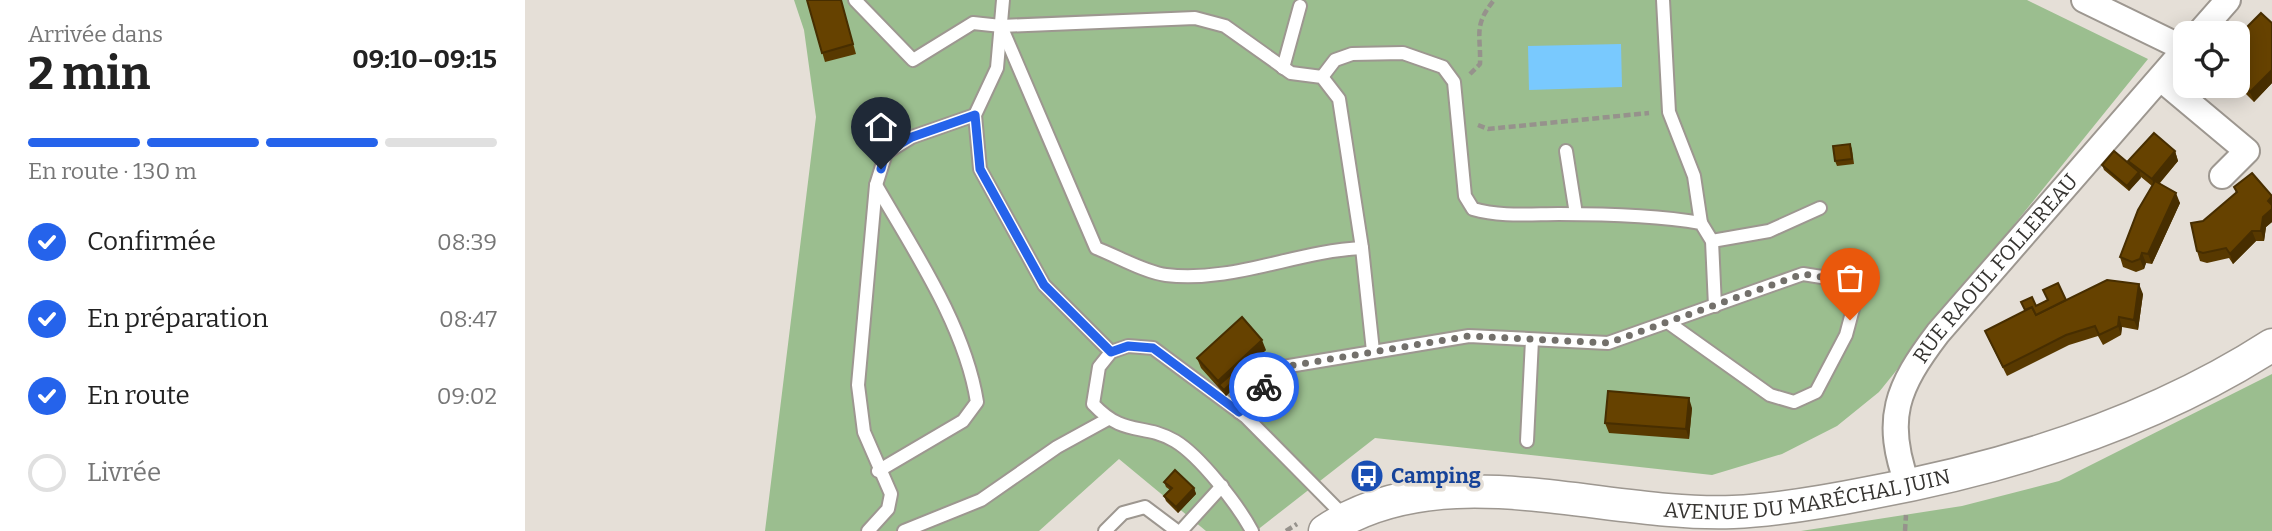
<!DOCTYPE html>
<html lang="fr">
<meta charset="utf-8">
<style>
body{margin:0;font-family:Bitter,serif;background:#f6f6f6;color:#222;height:100vh;display:flex;flex-direction:column;font-size:26px;white-space:nowrap}
*{box-sizing:border-box;margin:0}
p{font-size:23px;color:#767676}
.icon{flex:none;width:38px;height:38px;fill:none;stroke:currentColor;stroke-width:2;stroke-linecap:round;stroke-linejoin:round}
.map{position:relative;flex:1;overflow:hidden}
.sheet{display:flex;flex-direction:column;background:#fff;width:525px}
.sheet>*{flex:none}
.buttons{position:absolute;left:1648px;top:21px;display:grid;gap:14px}
.buttons a{display:grid;place-items:center;width:77px;height:77px;border-radius:14px;background:#fff;box-shadow:0 4px 18px #0003;font-size:35px}
.pin{position:absolute;display:grid;place-items:center;width:60px;height:60px;color:#fff;margin:-72px -30px;border-radius:50% 50% 50% 0;rotate:-45deg;box-shadow:0 0 7px #0007}
.pin .icon{rotate:45deg}
.courier{position:absolute;display:grid;place-items:center;width:70px;height:70px;margin:-35px;border:5px solid #2563eb;border-radius:50%;background:#fff;color:#222;box-shadow:0 2px 9px #0007}
.overview em{font-style:normal;font-weight:700}
.overview div{display:flex;flex-direction:column-reverse}
.overview{display:flex;align-items:center;justify-content:space-between;height:119px;padding:0 28px}
h1{font-size:46px;font-weight:700;line-height:52px}
.bar{display:grid;grid-template-columns:repeat(4,1fr);gap:10px 7px;align-content:center;height:84px;padding:0 28px}
.bar i{height:9px;border-radius:5px;background:#e0e0e0}
.bar .active{background:#2563eb}
.bar p{grid-column:span 4}
ol{padding:0 28px;list-style:none}
li{display:flex;align-items:center;gap:21px;height:77px}
li p{margin-inline-start:auto}
li .icon{padding:7px;border-radius:50%;background:#2563eb;color:#fff;stroke-width:4}
li:last-child{color:#767676}
li i{width:38px;height:38px;border:4px solid #e0e0e0;border-radius:50%}
main{display:flex;flex:1;min-height:0}
.map>svg:first-child{display:block}
.green{fill:#9bbe8f}
.water{fill:#79c9fe}
.lines{fill:none;stroke-linecap:round;stroke-linejoin:round}
.service-casing{stroke:#9d9790;stroke-width:16}
.minor-casing{stroke:#9d9790;stroke-width:28}
.tertiary-casing{stroke:#9d9790;stroke-width:35}
.path{stroke:#96928c;stroke-width:4.5;stroke-dasharray:7 3.5;stroke-linecap:butt}
.service{stroke:#fff;stroke-width:12}
.minor{stroke:#fff;stroke-width:24}
.tertiary{stroke:#fff;stroke-width:32}
.wall{fill:#583900}
.shaded-wall{fill:#472e00}
.building{fill:#664200;stroke:#472e00;stroke-width:2}
.done{stroke:#73706b;stroke-width:7;stroke-dasharray:0 12.6}
.route{stroke:#2563eb;stroke-width:9}
.labels{text-anchor:middle;stroke-width:7;stroke-linejoin:round;paint-order:stroke}
.street-label{font-size:21px;fill:#363431;stroke:#e5dfd7}
.transit-label{font-size:21px;font-weight:bold;fill:#164399;stroke:#e5dfd7;text-anchor:start}
</style>
<main>
<section class="sheet">
<div class="overview"><div><h1>2 min</h1><p>Arrivée dans</p></div><em>09:10–09:15</em></div>
<div class="bar"><i class="active"></i><i class="active"></i><i class="active"></i><i></i><p>En route · 130 m</p></div>
<ol>
<li><svg class="icon" aria-label="check" viewBox="0 0 24 24"><path d="M5 12l5 5 9-10"/></svg>Confirmée<p>08:39</p></li>
<li><svg class="icon" aria-label="check" viewBox="0 0 24 24"><path d="M5 12l5 5 9-10"/></svg>En préparation<p>08:47</p></li>
<li><svg class="icon" aria-label="check" viewBox="0 0 24 24"><path d="M5 12l5 5 9-10"/></svg>En route<p>09:02</p></li>
<li><i></i>Livrée</li>
</ol>
</section>
<div class="map">
<svg width="1747" height="531" viewBox="0 0 1747 531">
<rect width="100%" height="100%" fill="#e5dfd7"/>
<g class="green">
<polygon points="269,0 1502,0 1623,59 1354,392 1312,426 1257,454 1187,475 850,438 731,531 681,531 594,459 514,531 240,531 291,117 279,30"/>
<polygon points="1747,374 1747,531 1276,531 1437,506 1534,481"/>
</g>
<polygon class="water" points="1096,44 1097,87 1004,90 1003,46"/>
<g class="lines">
<defs>
<g id="service">
<polyline points="330,0 388,60 448,23 476,26 670,18 700,26 766,73 797,77 814,99 837,248 848,351"/>
<polyline points="478,0 472,68 450,115 455,169 519,285 586,352"/>
<polyline points="1138,0 1144,112 1169,176 1176,223"/>
<path d="M476,26L571,248C592,256 619,272 641,275C708,283 771,251 837,248"/>
<polyline points="758,68 775,6"/>
<path d="M797,77L810,60L827,54L878,53L918,67L929,82L940,196L948,209C975,217 1006,214 1034,214C1081,214 1130,215 1176,223L1187,241L1190,306"/>
<polyline points="1041,151 1051,214"/>
<path d="M351,185C389,251 440,326 452,402L438,421L353,471"/>
<polyline points="1187,241 1244,231 1295,208"/>
<polyline points="714,412 758,367 944,336 1083,343 1278,274 1309,279 1329,305 1321,335 1291,392 1269,402 1245,395 1144,323"/>
<polyline points="1002,441 1007,340"/>
<polyline points="343,531 363,509 366,494 339,432 333,385 351,185 361,153 387,137 450,115"/>
<polyline points="379,531 456,500 532,447 583,419"/>
<polyline points="580,531 598,513 620,507 652,531"/>
<polyline points="656,531 697,486"/>
<path d="M727,531C713,505 675,456 650,441C617,422 600,438 568,404L574,367L586,352L603,346L628,348L721,417L821,518"/>
</g>
<g id="minor">
<polyline points="1559,0 1660,49"/>
<polyline points="1674,33 1703,0"/>
<polyline points="1636,79 1722,151 1697,176"/>
<path id="s1" d="M1383,486C1358,419 1372,387 1413,333L1661,48"/>
</g>
<g id="tertiary">
<path id="s2" d="M800,531C918,452 1076,517 1208,512C1253,510 1299,502 1344,493C1485,467 1626,423 1747,345"/>
</g>
</defs>
<use href="#service" class="service-casing"/>
<use href="#minor" class="minor-casing"/>
<use href="#tertiary" class="tertiary-casing"/>
<g class="path">
<path d="M945,74L955,64C956,34 948,26 969,0"/>
<polyline points="953,125 963,129 1124,113"/>
<polyline points="761,531 772,524"/>
<polyline points="1380,531 1381,515"/>
</g>
<use href="#service" class="service"/>
<use href="#minor" class="minor"/>
<use href="#tertiary" class="tertiary"/>
</g>
<g class="wall">
<polygon points="282,0 316,0 331,54 300,62"/>
<polygon points="1747,23 1747,83 1729,102 1713,86 1713,52 1719,46 1714,35"/>
<polygon points="1325,144 1327,149 1329,164 1312,166 1310,161"/>
<polygon points="1650,151 1653,161 1635,183 1655,203 1627,264 1621,263 1619,269 1611,272 1598,267 1595,257 1627,186 1616,177 1604,191 1579,170 1577,165 1605,165 1603,161"/>
<polygon points="1709,187 1747,196 1747,222 1741,227 1739,241 1731,241 1708,264 1704,258 1682,263 1675,261 1672,251 1678,221 1711,193"/>
<polygon points="1518,290 1541,300 1618,294 1613,330 1597,327 1596,335 1578,345 1573,336 1544,345 1482,376 1464,340 1460,331 1500,311 1496,302 1511,306 1523,300"/>
<polygon points="741,350 715,373 718,379 701,396 676,368 672,358"/>
<polygon points="1167,408 1164,439 1084,433 1080,423"/>
<polygon points="639,482 669,488 671,494 653,513 641,501 639,496 645,490 641,487"/>
</g>
<g class="shaded-wall">
<polygon points="1747,70 1747,83 1729,102 1725,92"/>
<polygon points="1650,151 1653,161 1630,188 1627,179"/>
<polygon points="1614,172 1616,178 1604,191 1602,186"/>
<polygon points="1651,193 1655,203 1627,264 1623,254"/>
<polygon points="1747,197 1747,222 1741,227 1739,241 1736,231 1738,217 1743,201"/>
<polygon points="1727,231 1731,241 1708,264 1705,254"/>
<polygon points="1617,253 1621,263 1619,269 1615,259"/>
<polygon points="1614,284 1618,294 1613,330 1609,320"/>
<polygon points="1594,317 1597,327 1596,335 1593,326"/>
<polygon points="737,340 741,350 698,389 694,385 696,391 693,381"/>
<polygon points="716,374 718,379 701,396 699,390"/>
<polygon points="1164,398 1167,408 1164,439 1161,429"/>
<polygon points="669,488 671,494 653,513 651,507"/>
</g>
<g class="building">
<polygon points="282,0 316,0 328,44 297,53"/>
<polygon points="1736,13 1747,23 1747,70 1725,92 1713,80 1713,52 1722,43 1714,35"/>
<polygon points="1629,133 1650,151 1627,179 1603,161"/>
<polygon points="1325,144 1327,159 1310,161 1308,146"/>
<polygon points="1589,151 1614,172 1602,186 1577,165"/>
<polygon points="1727,173 1747,196 1743,201 1747,205 1747,209 1738,217 1736,231 1727,231 1705,254 1701,248 1678,253 1672,251 1666,223 1678,221 1712,192 1709,187"/>
<polygon points="1630,181 1651,193 1623,254 1617,253 1615,259 1607,262 1595,257 1613,210"/>
<polygon points="1582,280 1614,284 1609,320 1594,317 1593,326 1574,335 1570,326 1541,335 1478,367 1460,331 1507,307 1511,315"/>
<polygon points="1533,283 1541,300 1511,315 1507,307 1500,310 1496,302 1507,297 1511,306 1523,300 1518,290"/>
<polygon points="717,317 737,340 693,381 672,358"/>
<polygon points="712,369 716,374 699,390 694,385"/>
<polygon points="1083,391 1164,398 1161,429 1080,423"/>
<polygon points="650,470 669,488 651,507 639,496 647,488 639,482"/>
</g>
<g class="lines">
<polyline class="done" points="739,387 758,367 944,336 1083,343 1278,274 1309,279 1329,305 1325,320"/>
<polyline class="route" points="356,169 360,153 387,137 450,115 455,169 519,285 586,352 603,346 628,348 714,412 739,387"/>
</g>
<defs>
<symbol id="bus-disc" viewBox="-11 -11 22 22"><circle r="9.5" fill="#1a4fb4" stroke="#e5dfd7"/><path d="M-5-6H5V4H4V6H2V4H-2V6H-4V4H-5ZM-3.5-4V0h7V-4ZM-3.5 1.2v1.5H-2V1.2ZM2 1.2v1.5H3.5V1.2Z" fill="#fff"/></symbol>
</defs>
<g fill-rule="evenodd">
<use href="#bus-disc" x="823" y="457" width="38" height="38"/>
</g>
<g class="labels">
<g class="street-label">
<text dy="7" stroke="none"><textPath href="#s1" startOffset="252">RUE RAOUL FOLLEREAU</textPath></text>
<text dy="7" stroke="none"><textPath href="#s2" startOffset="492">AVENUE DU MARÉCHAL JUIN</textPath></text>
</g>
<g class="transit-label">
<text x="866" y="483">Camping</text>
</g>
</g>
</svg>
<div class="buttons">
<a><svg class="icon" aria-label="locate" viewBox="0 0 24 24"><circle cx="12" cy="12" r="6"/><path d="M12 2v4M12 18v4M2 12h4M18 12h4"/></svg></a>
</div>
<div class="pin" style="left:1325px;top:320px;background:#ea580c"><svg class="icon" aria-label="bag" viewBox="0 0 24 24"><path d="M5 8h14l-1 12H6zM9 8a3 3 0 0 1 6 0"/></svg></div>
<div class="pin" style="left:356px;top:169px;background:#1f2937"><svg class="icon" aria-label="home" viewBox="0 0 24 24"><path d="M3 11l9-7 9 7M6 9v11h12V9"/></svg></div>
<div class="courier" style="left:739px;top:387px"><svg class="icon" aria-label="bike" viewBox="0 0 24 24"><circle cx="6" cy="16" r="4"/><circle cx="18" cy="16" r="4"/><path d="M6 16l4-8h5l3 8M10 8l3 8H6M13 5h3"/></svg></div>
</div>
</main>
